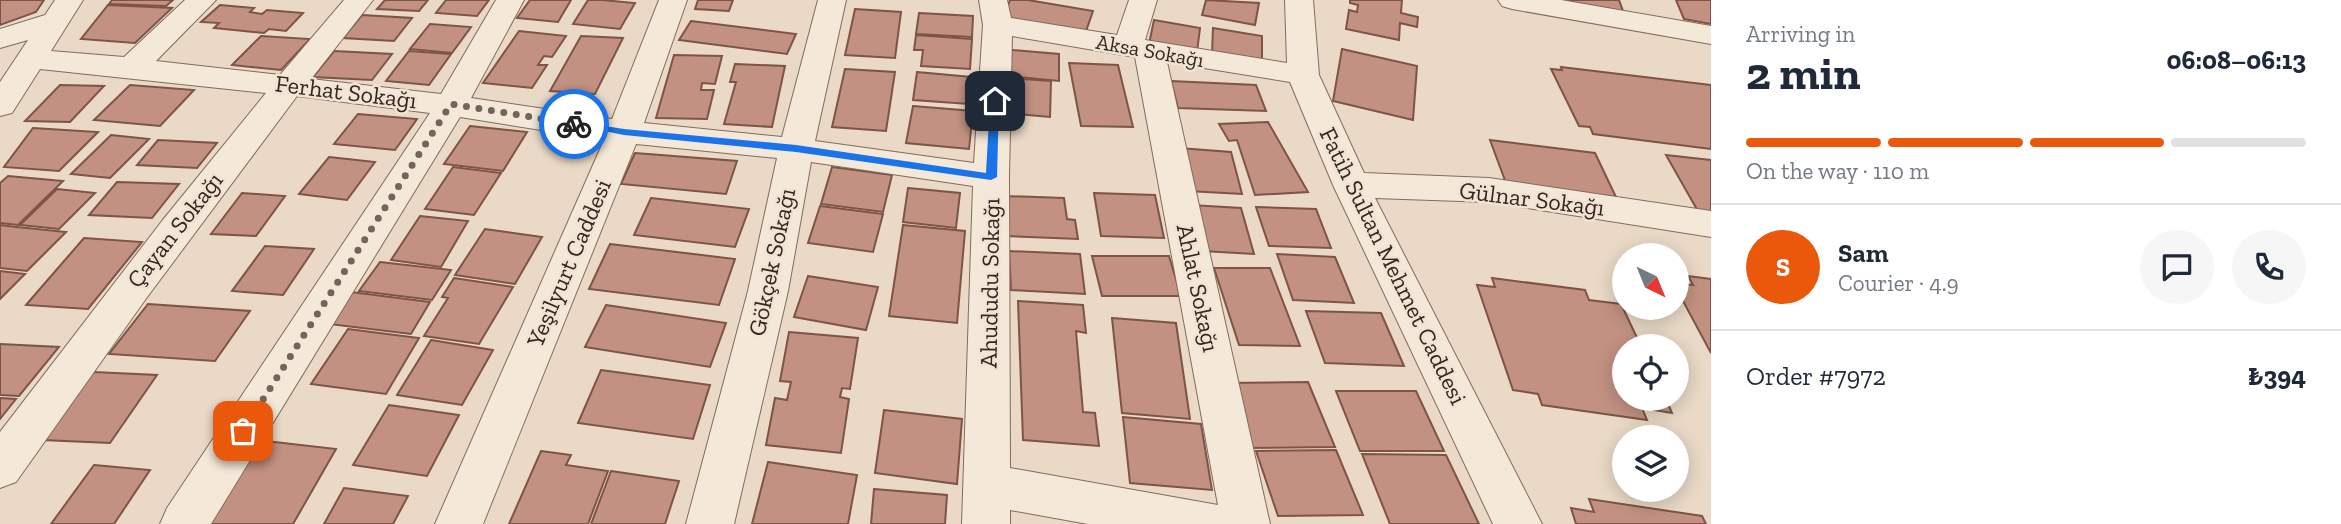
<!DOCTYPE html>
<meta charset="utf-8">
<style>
body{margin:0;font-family:"Zilla Slab",serif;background:#f6f6f7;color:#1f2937;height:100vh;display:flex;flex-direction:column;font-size:26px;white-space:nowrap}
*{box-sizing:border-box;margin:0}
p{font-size:23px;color:#747a83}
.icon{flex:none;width:38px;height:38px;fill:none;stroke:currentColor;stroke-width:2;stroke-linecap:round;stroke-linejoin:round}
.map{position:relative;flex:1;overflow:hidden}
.details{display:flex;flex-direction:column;background:#fff;width:630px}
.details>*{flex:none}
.needle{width:46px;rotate:137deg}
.controls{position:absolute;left:1612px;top:243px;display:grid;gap:14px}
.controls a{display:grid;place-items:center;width:77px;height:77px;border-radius:50%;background:#fff;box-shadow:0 4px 18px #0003;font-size:35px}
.pin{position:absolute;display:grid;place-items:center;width:60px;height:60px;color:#fff;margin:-30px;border-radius:14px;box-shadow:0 4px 10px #0006}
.courier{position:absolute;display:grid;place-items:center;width:70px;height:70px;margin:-35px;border:5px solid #1a73e8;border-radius:50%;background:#fff;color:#222;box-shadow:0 2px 9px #0007}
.summary em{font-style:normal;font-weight:700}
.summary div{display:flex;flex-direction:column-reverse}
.summary{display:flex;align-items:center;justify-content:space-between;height:119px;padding:0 35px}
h1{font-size:46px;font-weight:700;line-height:52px}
.bar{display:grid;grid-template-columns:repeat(4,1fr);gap:10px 7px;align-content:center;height:84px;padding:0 35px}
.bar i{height:9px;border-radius:5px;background:#e0e1e3}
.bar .active{background:#ea580c}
.bar p{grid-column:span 4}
.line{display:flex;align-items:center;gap:18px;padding:0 35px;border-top:2px solid #e0e1e3}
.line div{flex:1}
.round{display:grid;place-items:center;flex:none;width:74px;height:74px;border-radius:37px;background:#f6f6f7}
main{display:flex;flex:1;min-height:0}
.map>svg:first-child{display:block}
.building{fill:#c29181;stroke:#7e5447;stroke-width:2}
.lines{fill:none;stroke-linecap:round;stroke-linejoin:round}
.minor-casing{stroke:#826b5e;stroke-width:2}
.minor{fill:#f4e8d8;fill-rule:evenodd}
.route{fill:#1a73e8}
.done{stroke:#73655a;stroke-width:7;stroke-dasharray:0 12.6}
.labels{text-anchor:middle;stroke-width:5;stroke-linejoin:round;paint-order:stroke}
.far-street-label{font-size:21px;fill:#342620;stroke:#f1e4d5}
.street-label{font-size:24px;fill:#342620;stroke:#f1e4d5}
</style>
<main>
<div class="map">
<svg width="1711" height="524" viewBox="0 0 1711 524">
<rect width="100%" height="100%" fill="#e9d9c6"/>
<g class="building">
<polygon points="0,0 44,0 36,12 0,25"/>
<polygon points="112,0 173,0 166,6 109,4"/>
<polygon points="385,0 428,0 419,11 377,9"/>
<polygon points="446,0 489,0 477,16 436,13"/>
<polygon points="530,0 571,0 558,22 517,18"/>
<polygon points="588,0 602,0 635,3 620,29 573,24"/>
<polygon points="698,0 733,0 729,11 695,9"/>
<polygon points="1010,0 1028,0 1093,11 1085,34 1002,19"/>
<polygon points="1206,0 1259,3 1255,25 1202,15"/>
<polygon points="1350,0 1402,0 1401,13 1418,17 1417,27 1400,23 1399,40 1346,29 1349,10 1357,12 1358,5 1350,3"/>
<polygon points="1557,0 1619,0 1623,11"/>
<polygon points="1676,0 1711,0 1711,24 1684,19"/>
<polygon points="108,5 172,8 135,43 81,39"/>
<polygon points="220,5 254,8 250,12 262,14 267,10 303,13 286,31 269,29 264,33 214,28 219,23 201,22"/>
<polygon points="855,9 901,12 895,58 845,55"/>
<polygon points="919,13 973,16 972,37 916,34"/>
<polygon points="362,15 412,18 394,41 343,38"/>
<polygon points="1154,20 1200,28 1197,52 1149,44"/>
<polygon points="691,21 796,34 787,54 679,40"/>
<polygon points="430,24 471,27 452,53 410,49"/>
<polygon points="1213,28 1262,36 1262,62 1212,54"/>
<polygon points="519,31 566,36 552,57 544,56 538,65 547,65 532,88 483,83"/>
<polygon points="916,35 972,39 970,69 921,66 923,50 914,50"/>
<polygon points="261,36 310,39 281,70 232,65"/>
<polygon points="581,36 623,38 595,94 550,91"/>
<polygon points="1000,49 1059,54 1059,81 998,75"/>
<polygon points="1342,49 1417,66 1413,120 1333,101"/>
<polygon points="334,51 392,54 372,80 313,77"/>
<polygon points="409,51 451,54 429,85 386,81"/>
<polygon points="674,55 722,56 715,84 702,83 701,90 714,90 707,119 656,118"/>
<polygon points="1069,63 1118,65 1133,127 1081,126"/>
<polygon points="735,64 785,66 772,127 724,124 736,82 730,82"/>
<polygon points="1561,67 1711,85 1711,149 1593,134 1590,127 1579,126 1551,69 1562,70"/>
<polygon points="845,69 895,72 886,131 832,127"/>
<polygon points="917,72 971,77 969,104 913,100"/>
<polygon points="997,77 1051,81 1050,117 994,112"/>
<polygon points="1171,81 1256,85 1266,111 1178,108"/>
<polygon points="60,85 104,86 70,122 25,121"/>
<polygon points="130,85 194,90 160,126 94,120"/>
<polygon points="913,106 973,111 969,149 906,143"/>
<polygon points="358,114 417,119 395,150 334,144"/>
<polygon points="1268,122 1308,192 1255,195 1237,140 1229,141 1219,124"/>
<polygon points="470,126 527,132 503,171 444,164"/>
<polygon points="33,128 98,132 59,171 4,167"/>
<polygon points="111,135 149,139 110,178 71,174"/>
<polygon points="158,140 217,143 197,168 137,165"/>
<polygon points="1490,140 1595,153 1616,197 1506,183"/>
<polygon points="1179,148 1231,152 1242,194 1188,191"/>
<polygon points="635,153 737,161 726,194 621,184"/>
<polygon points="1666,155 1711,160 1711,214 1699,213"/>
<polygon points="329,157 375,162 347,200 299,194"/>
<polygon points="453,167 501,173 474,215 425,209"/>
<polygon points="832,167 892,175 883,212 821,204"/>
<polygon points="8,176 63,181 18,225 0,223 0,183"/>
<polygon points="117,182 179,184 152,218 89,215"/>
<polygon points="908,188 960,193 956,228 903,222"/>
<polygon points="57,189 95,193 59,229 20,225"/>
<polygon points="242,193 285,196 256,236 211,234"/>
<polygon points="1094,193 1155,195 1164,238 1101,236"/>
<polygon points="1005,196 1064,198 1067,219 1075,220 1078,239 1007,236"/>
<polygon points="651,198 749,209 735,247 634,235"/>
<polygon points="1191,205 1241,208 1254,254 1202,251"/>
<polygon points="820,206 883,214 873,252 808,243"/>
<polygon points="1256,207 1316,209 1331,248 1269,246"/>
<polygon points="420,216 468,221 441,267 391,260"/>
<polygon points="0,225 17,227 66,232 27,271 0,268"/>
<polygon points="903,225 965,231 957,323 889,316"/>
<polygon points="485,229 542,237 515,284 455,275"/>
<polygon points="84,238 142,242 88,309 26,305"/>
<polygon points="610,244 735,259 719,305 589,289"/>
<polygon points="265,246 314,249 283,295 232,291"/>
<polygon points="1009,251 1080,254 1085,294 1011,290"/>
<polygon points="1277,254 1335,257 1354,303 1293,300"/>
<polygon points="1092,256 1169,256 1181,296 1102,296"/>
<polygon points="380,262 451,270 432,300 359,291"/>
<polygon points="1214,268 1270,268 1300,346 1239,345"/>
<polygon points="0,271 25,274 0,299"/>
<polygon points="808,276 878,287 866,330 794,317"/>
<polygon points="1688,276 1711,279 1711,353 1676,288 1676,283 1693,285"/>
<polygon points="454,278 513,287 479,344 424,336 448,298 442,297"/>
<polygon points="1492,278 1585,290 1589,300 1621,304 1641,346 1624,346 1624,399 1666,399 1672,413 1642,408 1647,420 1542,405 1538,394 1513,390 1477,285 1495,287"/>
<polygon points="351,292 430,302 411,334 329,324"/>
<polygon points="1018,301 1083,305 1086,333 1076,331 1083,412 1095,413 1099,446 1023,440"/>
<polygon points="148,304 250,311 215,361 109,354"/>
<polygon points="606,305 726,323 710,367 585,347"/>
<polygon points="1306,311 1381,313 1404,366 1325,363"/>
<polygon points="1112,318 1176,323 1190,419 1122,413"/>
<polygon points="348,329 419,338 386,394 311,384"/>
<polygon points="789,332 858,338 850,389 842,388 840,397 849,399 841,453 766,445 775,398 787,400 791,382 780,381"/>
<polygon points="431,340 493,350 462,405 397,395"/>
<polygon points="0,344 59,347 19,396 0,395"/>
<polygon points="601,370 710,385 693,439 578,423"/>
<polygon points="93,372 157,375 110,443 43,440"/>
<polygon points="1308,382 1335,447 1244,448 1221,383"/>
<polygon points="1336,391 1416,391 1444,451 1360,451"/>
<polygon points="0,398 16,399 0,419"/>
<polygon points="389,405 459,415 427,476 353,465"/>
<polygon points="884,410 962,419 957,484 875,473"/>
<polygon points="1123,417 1201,424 1212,490 1130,483"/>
<polygon points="257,440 336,449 293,524 203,524"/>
<polygon points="1336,450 1363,515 1278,516 1256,451"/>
<polygon points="541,451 571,455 566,465 608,471 588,524 509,524"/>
<polygon points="1362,454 1446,455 1479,524 1390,524"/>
<polygon points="768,462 857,475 848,524 752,524"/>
<polygon points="94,465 150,470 114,524 51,524"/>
<polygon points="611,471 679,481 665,524 591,524"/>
<polygon points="344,488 408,496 393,524 324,524"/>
<polygon points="874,489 947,495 945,524 871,524"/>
<polygon points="1589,499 1702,516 1706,524 1576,524 1571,508 1594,512"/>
</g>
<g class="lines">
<defs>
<g id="minor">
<path d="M55,0H83L51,51L124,57L185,0H216L156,61L280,75L344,0H373L311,79L441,94L496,0H524L471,98L612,119L659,0H687L644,123L782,137L818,0H846L815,141L974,163L983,25L979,0H1007L1011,18L1117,35L1129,0H1157L1145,40L1287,63L1285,0H1313L1319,75L1364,173L1489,178L1711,211V237L1489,202L1375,198L1542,524H1493L1333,185L1290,82L1167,62L1270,524H1088L1010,510V524H962L973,186L811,162L788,291L734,524H686L748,291L777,158L636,144L483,524H435L604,140L460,117L211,524H160L167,508L430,113L297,96L145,300L16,482L0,488V432L162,221L266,93L40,69L12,113L0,116V82L28,40L0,48V29L45,15ZM1012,36L1135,57L1218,505L1010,468L1009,177Z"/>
<polygon points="1498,0 1561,0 1711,26 1711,44 1512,9 1502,6"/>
</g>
</defs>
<use href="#minor" class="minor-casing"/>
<use href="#minor" class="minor"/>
</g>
<polygon class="route" points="995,98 999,101 997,177 991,180 796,152 624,135 569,124 574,121 624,129 796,145 986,173 990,101"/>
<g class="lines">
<polyline class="done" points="243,431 451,104 574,124"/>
</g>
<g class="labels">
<g class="far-street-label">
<text transform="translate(1150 51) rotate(10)" y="7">Aksa Sokağı</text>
</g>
<g class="street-label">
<text transform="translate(346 92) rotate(7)" y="8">Ferhat Sokağı</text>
<text transform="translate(1532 199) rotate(7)" y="8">Gülnar Sokağı</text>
<text transform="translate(175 230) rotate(-52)" y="8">Çayan Sokağı</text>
<text transform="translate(772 262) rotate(-78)" y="8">Gökçek Sokağı</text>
<text transform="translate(569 263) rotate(-67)" y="8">Yeşilyurt Caddesi</text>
<text transform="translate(1393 266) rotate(64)" y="8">Fatih Sultan Mehmet Caddesi</text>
<text transform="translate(990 283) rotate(-89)" y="8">Ahududu Sokağı</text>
<text transform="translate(1198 288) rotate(78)" y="8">Ahlat Sokağı</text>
</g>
</g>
</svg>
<div class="controls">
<a><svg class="needle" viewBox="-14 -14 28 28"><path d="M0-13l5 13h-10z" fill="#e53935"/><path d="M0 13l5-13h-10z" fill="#747a83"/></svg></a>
<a><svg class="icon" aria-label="locate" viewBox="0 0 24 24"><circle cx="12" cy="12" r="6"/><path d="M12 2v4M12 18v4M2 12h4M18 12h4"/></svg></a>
<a><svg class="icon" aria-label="layers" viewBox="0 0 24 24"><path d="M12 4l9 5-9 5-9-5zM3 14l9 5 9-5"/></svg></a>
</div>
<div class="pin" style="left:243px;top:431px;background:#ea580c"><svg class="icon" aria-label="bag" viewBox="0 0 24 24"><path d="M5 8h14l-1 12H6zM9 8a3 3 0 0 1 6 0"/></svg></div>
<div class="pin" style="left:995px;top:101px;background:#1f2937"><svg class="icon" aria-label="home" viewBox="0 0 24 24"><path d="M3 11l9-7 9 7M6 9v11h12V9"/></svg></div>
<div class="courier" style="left:574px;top:124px"><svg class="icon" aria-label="bike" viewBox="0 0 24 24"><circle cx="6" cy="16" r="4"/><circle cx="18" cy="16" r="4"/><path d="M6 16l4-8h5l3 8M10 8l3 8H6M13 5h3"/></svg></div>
</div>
<section class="details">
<div class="summary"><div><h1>2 min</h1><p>Arriving in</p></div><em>06:08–06:13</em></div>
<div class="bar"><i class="active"></i><i class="active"></i><i class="active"></i><i></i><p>On the way · 110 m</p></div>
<div class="line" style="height:126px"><b class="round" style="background:#ea580c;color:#fff">S</b><div><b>Sam</b><p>Courier · 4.9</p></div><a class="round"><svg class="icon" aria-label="chat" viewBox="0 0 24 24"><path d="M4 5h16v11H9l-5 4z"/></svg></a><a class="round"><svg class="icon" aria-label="phone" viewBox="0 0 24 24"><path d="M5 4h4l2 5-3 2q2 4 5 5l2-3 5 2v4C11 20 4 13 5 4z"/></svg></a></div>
<div class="line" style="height:91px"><div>Order #7972</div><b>₺394</b></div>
</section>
</main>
